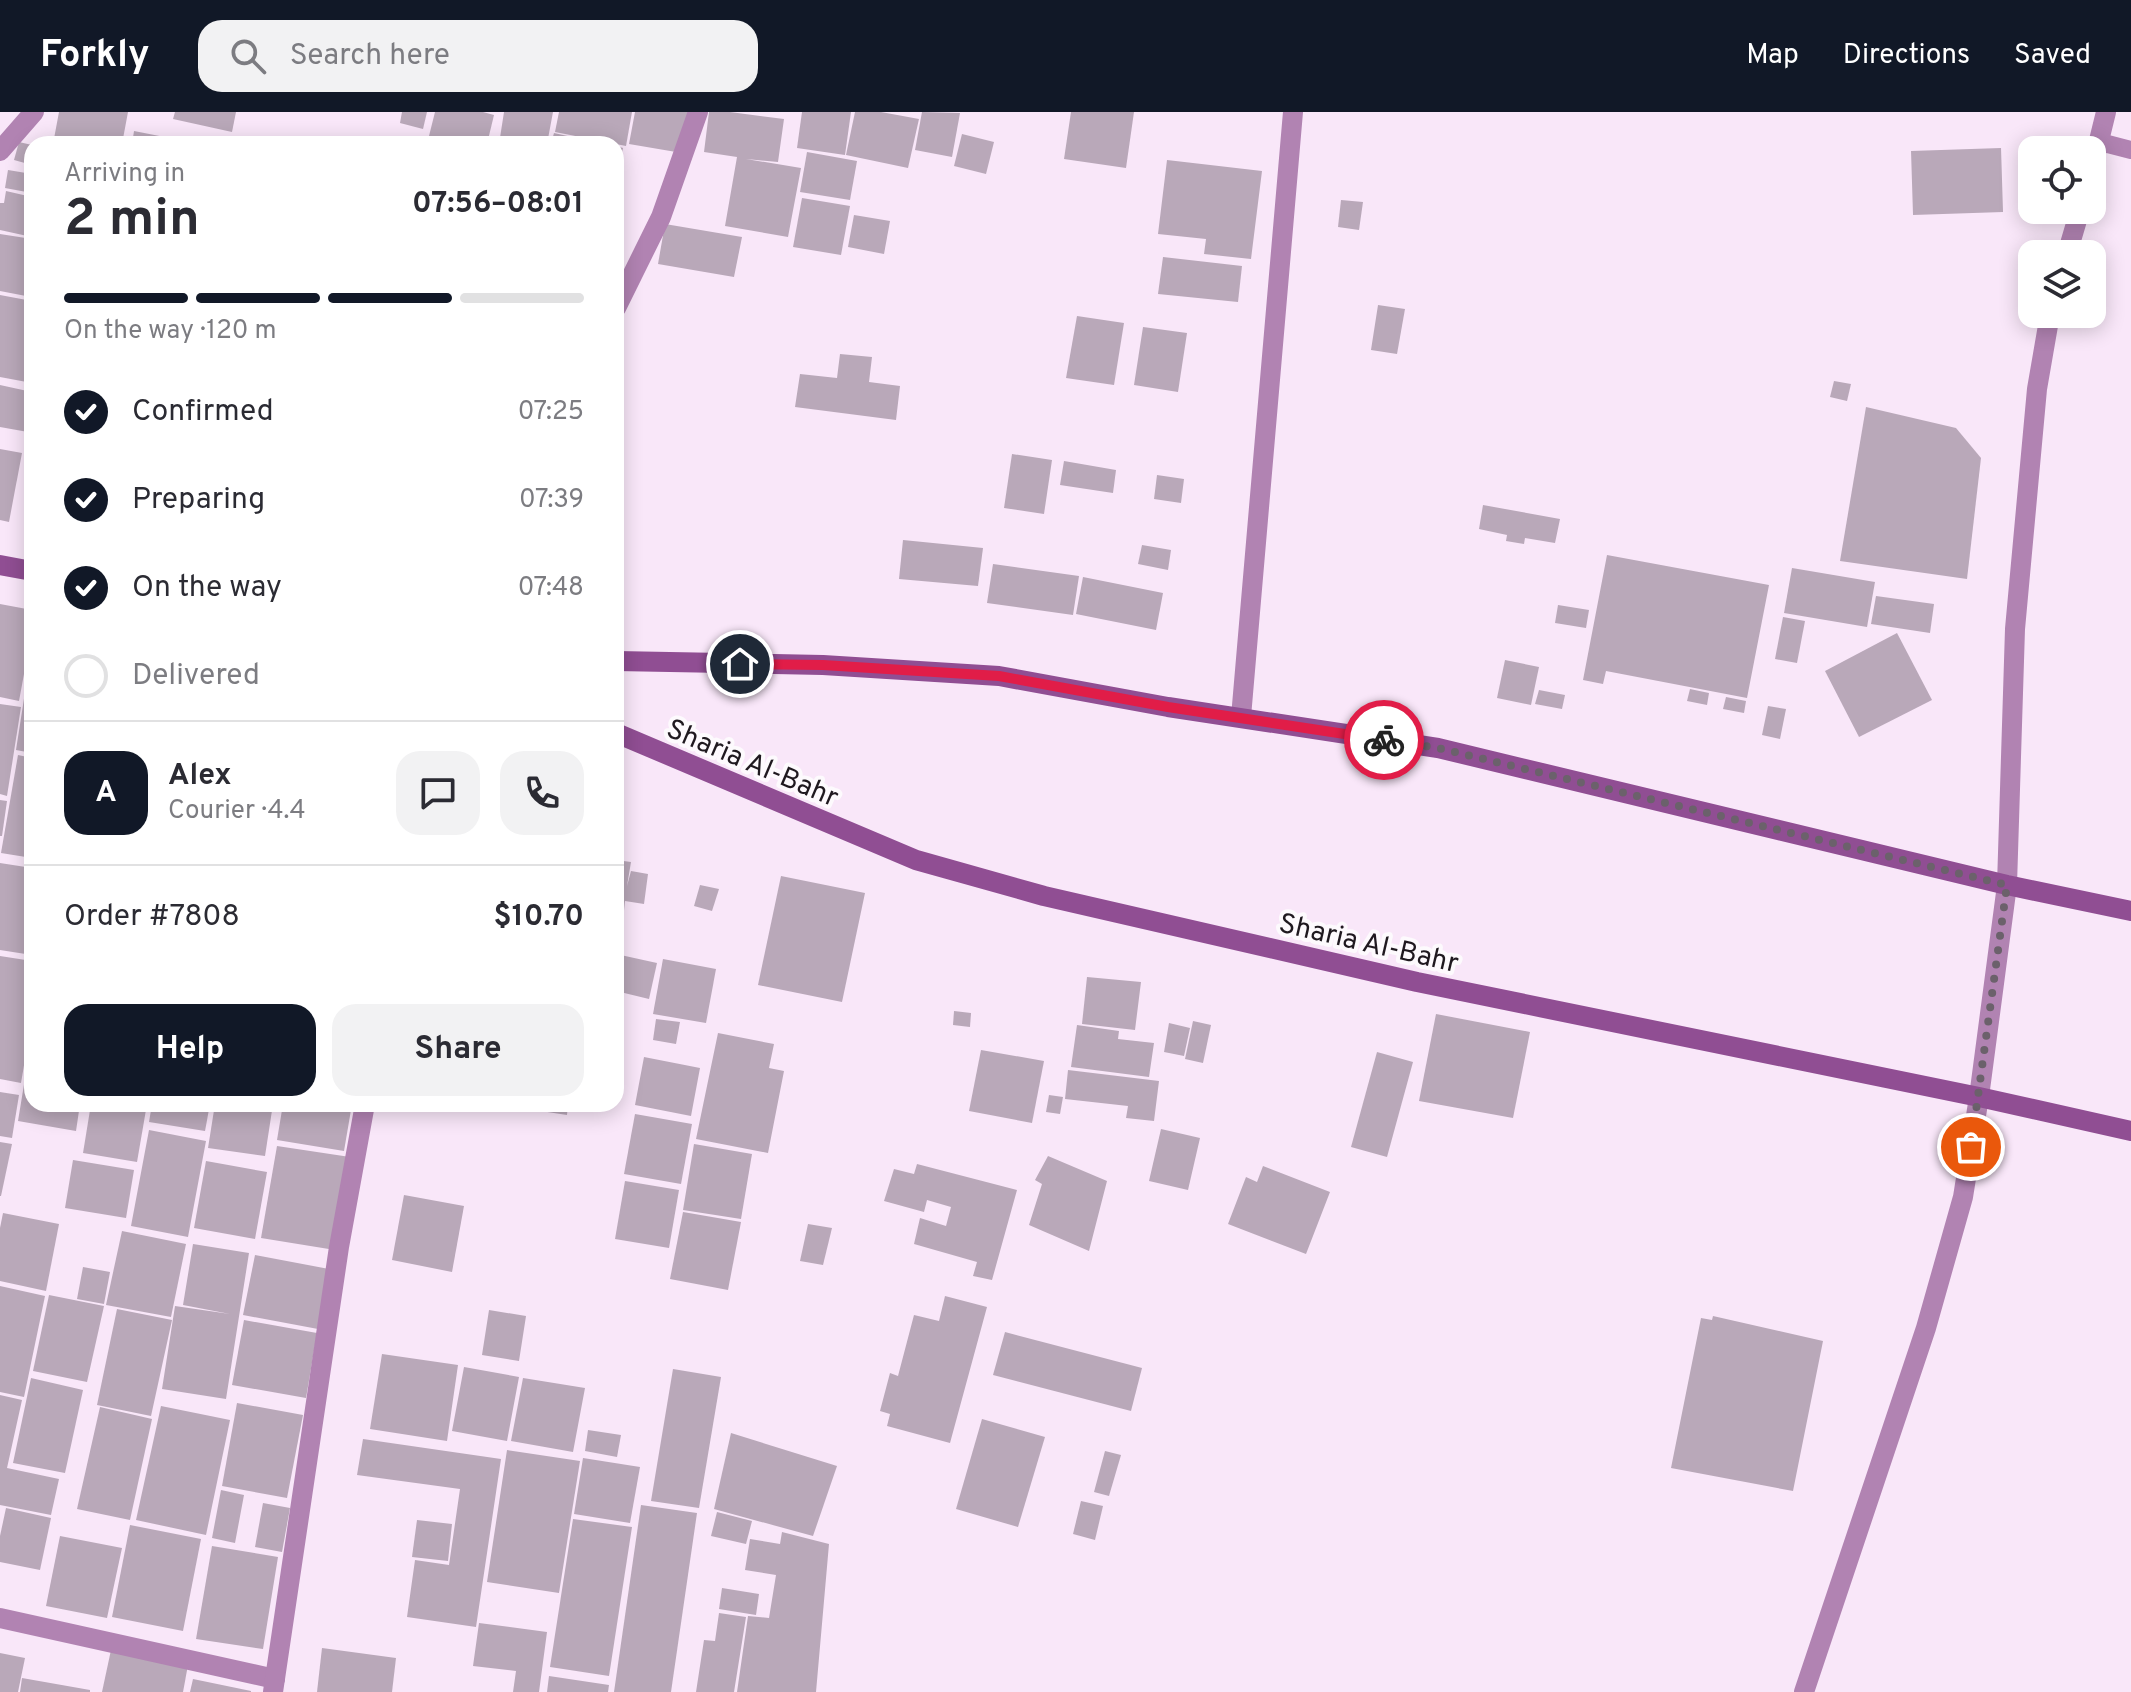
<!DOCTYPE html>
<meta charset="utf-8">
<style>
body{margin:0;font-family:Overpass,sans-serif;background:#f2f2f3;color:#2b2b33;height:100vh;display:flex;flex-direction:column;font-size:30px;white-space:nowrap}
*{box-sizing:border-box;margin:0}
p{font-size:26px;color:#7c7c81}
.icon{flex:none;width:44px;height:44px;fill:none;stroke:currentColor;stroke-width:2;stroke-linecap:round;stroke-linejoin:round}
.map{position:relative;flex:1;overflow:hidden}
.side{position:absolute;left:24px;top:24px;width:600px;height:976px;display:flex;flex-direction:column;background:#fff;border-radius:24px;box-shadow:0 4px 20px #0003}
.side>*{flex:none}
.controls{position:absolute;left:2018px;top:24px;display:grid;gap:16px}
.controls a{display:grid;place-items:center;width:88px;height:88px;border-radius:16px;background:#fff;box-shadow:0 4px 20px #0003;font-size:40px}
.pin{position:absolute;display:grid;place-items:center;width:68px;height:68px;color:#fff;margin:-34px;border:4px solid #fff;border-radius:50%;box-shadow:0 2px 8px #0007}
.courier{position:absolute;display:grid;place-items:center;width:80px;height:80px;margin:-40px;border:6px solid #e11d48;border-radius:50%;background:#fff;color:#222;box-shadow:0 2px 10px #0007}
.overview em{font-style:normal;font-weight:700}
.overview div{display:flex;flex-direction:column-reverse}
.overview{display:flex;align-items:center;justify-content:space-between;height:136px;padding:0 40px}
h1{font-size:52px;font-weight:700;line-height:60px}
.bar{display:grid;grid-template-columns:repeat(4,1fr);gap:12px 8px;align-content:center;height:96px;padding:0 40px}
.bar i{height:10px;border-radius:6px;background:#e1e1e2}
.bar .on{background:#111827}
.bar p{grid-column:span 4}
.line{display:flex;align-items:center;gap:20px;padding:0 40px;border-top:2px solid #e1e1e2}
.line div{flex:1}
.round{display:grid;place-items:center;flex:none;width:84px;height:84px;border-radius:24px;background:#f2f2f3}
ol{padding:0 40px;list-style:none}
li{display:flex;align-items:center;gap:24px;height:88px}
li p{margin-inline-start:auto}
li .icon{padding:8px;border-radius:50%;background:#111827;color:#fff;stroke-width:4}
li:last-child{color:#7c7c81}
li i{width:44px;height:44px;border:4px solid #e1e1e2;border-radius:50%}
.action{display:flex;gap:16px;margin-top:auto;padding:16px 40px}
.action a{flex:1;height:92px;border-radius:24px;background:#111827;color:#fff;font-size:32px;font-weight:700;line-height:92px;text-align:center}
.action a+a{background:#f2f2f3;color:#2b2b33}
header{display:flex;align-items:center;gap:48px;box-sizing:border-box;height:112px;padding:0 40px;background:#111827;color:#fff}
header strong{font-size:38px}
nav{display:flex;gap:44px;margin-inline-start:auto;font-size:28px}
.search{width:560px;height:72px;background:#f2f2f3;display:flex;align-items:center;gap:20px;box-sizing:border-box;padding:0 28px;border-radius:24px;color:#7c7c81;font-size:30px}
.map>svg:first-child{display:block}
.building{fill:#b9a8b9}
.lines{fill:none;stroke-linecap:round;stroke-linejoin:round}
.service{stroke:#b183b2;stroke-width:18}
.minor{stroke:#b183b2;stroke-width:20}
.tertiary{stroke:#b183b2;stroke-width:20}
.secondary{stroke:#904e93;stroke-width:20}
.done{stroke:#6b616b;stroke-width:8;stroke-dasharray:0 14.4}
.route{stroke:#e11d48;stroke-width:10}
.labels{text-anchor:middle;stroke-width:8;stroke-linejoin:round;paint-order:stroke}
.street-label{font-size:28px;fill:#1f191f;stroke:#fdfafd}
</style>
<header>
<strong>Forkly</strong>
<div class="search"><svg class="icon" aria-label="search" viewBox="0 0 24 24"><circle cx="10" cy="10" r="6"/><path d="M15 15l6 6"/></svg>Search here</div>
<nav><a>Map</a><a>Directions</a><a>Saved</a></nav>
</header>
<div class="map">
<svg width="2131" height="1580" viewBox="0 0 2131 1580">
<rect width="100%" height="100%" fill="#f9e7f9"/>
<g class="building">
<polygon points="59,0 128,0 122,32 53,32"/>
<polygon points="175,0 236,0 232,20 173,7"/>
<polygon points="402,0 427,0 423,17 400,11"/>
<polygon points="435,0 483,0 494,3 487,32 427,32"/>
<polygon points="504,0 553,0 547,32 499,32"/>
<polygon points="559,0 632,0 626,34 555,20"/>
<polygon points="635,0 689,0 682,41 629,32"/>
<polygon points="709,0 730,0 784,7 778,50 746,47 801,56 788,125 725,114 737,45 704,40"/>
<polygon points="802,0 851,0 845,43 797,36"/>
<polygon points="855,0 881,0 919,7 908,56 846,43"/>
<polygon points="922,0 960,1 952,45 915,38"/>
<polygon points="1071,0 1134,0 1126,56 1064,47"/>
<polygon points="134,19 185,29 185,32 132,32"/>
<polygon points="554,21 599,31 598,32 551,32"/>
<polygon points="962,22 994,30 986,62 954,54"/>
<polygon points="19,30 32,33 32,53 14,48"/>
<polygon points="616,34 623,36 617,62 616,62"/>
<polygon points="2001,36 2003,100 1913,103 1911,39"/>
<polygon points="807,40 857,49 850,88 800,80"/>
<polygon points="1167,48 1262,59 1251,147 1204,142 1206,127 1158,122"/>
<polygon points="8,58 32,62 32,81 5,76"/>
<polygon points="6,79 32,85 32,125 0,118 0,91 4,91"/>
<polygon points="802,86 850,94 841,143 793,135"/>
<polygon points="1341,88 1363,90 1359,118 1338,115"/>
<polygon points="854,103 890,109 884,142 848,135"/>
<polygon points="665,112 742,125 734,165 658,152"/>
<polygon points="0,122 32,127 32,154 26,184 0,179"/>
<polygon points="1163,145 1242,154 1238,190 1158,182"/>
<polygon points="0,183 32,189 32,271 0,265"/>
<polygon points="1378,193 1405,197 1397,242 1371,238"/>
<polygon points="1077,204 1124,211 1114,273 1066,266"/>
<polygon points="1143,215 1187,221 1178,280 1134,273"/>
<polygon points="840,242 872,245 869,270 900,274 896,308 795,295 800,262 837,266"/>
<polygon points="1834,269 1851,272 1847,289 1830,285"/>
<polygon points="0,273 32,280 28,320 0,315"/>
<polygon points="1866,295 1956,316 1981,346 1967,467 1840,449"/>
<polygon points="0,337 22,341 9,410 0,408"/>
<polygon points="1012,342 1052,348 1044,402 1004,396"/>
<polygon points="1064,349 1116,358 1113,381 1060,373"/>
<polygon points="1157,363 1184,367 1181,391 1154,387"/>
<polygon points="1483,393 1560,407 1555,431 1525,426 1524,432 1506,429 1507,423 1479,417"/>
<polygon points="903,428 983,436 978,474 899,467"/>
<polygon points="1142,433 1171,438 1168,458 1138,452"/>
<polygon points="1607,443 1769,473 1747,586 1606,559 1603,572 1583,568"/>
<polygon points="993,452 1079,464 1073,503 987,491"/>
<polygon points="1792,456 1875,470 1867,515 1784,501"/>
<polygon points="1083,465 1163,481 1156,518 1076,502"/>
<polygon points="1876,484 1934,492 1930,521 1871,512"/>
<polygon points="0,492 32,498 32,519 19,589 0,585"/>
<polygon points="1558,493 1589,498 1586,516 1555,511"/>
<polygon points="1783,505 1805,509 1797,551 1775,547"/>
<polygon points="1897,521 1932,588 1859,625 1825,559"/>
<polygon points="30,548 32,549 32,641 16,638"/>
<polygon points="1505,548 1539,555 1531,593 1497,586"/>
<polygon points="1690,577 1709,581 1707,593 1687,589"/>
<polygon points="1539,578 1565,583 1562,597 1535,592"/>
<polygon points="1726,585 1746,589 1744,601 1723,597"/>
<polygon points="0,592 21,595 7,684 0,682"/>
<polygon points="1768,594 1786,597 1780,627 1762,623"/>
<polygon points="18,643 32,646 32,746 1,741"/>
<polygon points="0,688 7,689 2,724 0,724"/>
<polygon points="616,748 631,750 627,774 631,759 648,762 644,792 625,789 623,808 616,807"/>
<polygon points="0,751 32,756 32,843 0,838"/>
<polygon points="781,764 865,781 842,890 758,873"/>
<polygon points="700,773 719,777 712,799 694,794"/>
<polygon points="616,813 621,814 618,837 616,837"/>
<polygon points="616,842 657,851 649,887 616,879"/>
<polygon points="0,844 32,849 32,906 21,971 0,967"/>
<polygon points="663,847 716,857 706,911 653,902"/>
<polygon points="1087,865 1141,870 1135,918 1082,912"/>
<polygon points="954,899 971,901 970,915 953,913"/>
<polygon points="1436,902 1530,920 1513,1006 1419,989"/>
<polygon points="656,907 680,910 676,932 653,928"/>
<polygon points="1193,909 1211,913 1203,951 1185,947"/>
<polygon points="1169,911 1190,916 1184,944 1164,940"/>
<polygon points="1077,913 1119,919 1118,927 1154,931 1149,965 1071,955"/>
<polygon points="718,921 774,932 769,956 784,959 768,1041 696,1027"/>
<polygon points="30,936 32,992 80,992 76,1019 18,1009"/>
<polygon points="981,938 1044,949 1032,1011 969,999"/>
<polygon points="1377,940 1413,950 1387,1045 1351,1035"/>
<polygon points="644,945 700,956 691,1004 635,993"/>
<polygon points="1068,958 1159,969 1154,1009 1126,1006 1128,994 1065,987"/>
<polygon points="0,980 19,983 12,1026 0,1024"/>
<polygon points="1049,983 1063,985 1060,1002 1046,1000"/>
<polygon points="91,992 147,992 137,1050 83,1041"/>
<polygon points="152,992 210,992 205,1019 149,1010"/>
<polygon points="215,992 273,992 265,1044 208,1036"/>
<polygon points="283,992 352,992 344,1039 277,1028"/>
<polygon points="495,992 568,992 567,1003"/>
<polygon points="635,1002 692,1012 681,1072 624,1062"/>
<polygon points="1161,1017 1200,1026 1188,1078 1149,1069"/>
<polygon points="149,1018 206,1029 188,1125 131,1114"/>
<polygon points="0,1030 12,1032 1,1084 0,1084"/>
<polygon points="694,1032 752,1042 741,1107 683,1098"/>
<polygon points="277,1034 350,1045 335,1138 261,1126"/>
<polygon points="1048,1044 1107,1069 1089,1139 1029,1113 1042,1072 1035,1068"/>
<polygon points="73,1048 134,1058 126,1106 65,1096"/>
<polygon points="206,1049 267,1060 255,1127 194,1116"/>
<polygon points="917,1052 1017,1078 992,1168 973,1164 977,1150 914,1132 920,1106 946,1114 951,1095 927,1088 924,1100 884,1089 894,1057 914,1062"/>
<polygon points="1263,1054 1330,1080 1306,1142 1228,1112 1246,1065 1257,1070"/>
<polygon points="625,1069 679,1078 669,1136 615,1127"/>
<polygon points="404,1083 464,1094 452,1160 392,1148"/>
<polygon points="683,1100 741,1110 728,1178 670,1167"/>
<polygon points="3,1101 59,1112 46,1179 0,1169 0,1116"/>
<polygon points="808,1112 832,1116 823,1153 800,1149"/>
<polygon points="122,1119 186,1132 171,1205 106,1193"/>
<polygon points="193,1132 249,1141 226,1287 162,1277 175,1194 230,1202 183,1193"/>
<polygon points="255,1143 329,1157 318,1217 243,1203"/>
<polygon points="83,1155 110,1160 104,1192 77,1187"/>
<polygon points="0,1174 45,1184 24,1285 0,1280"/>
<polygon points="49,1183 104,1194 87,1270 33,1259"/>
<polygon points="945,1184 987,1195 950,1331 887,1314 890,1302 880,1299 890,1261 898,1264 914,1203 939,1209"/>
<polygon points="117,1197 172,1208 151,1304 97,1293"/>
<polygon points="489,1198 526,1204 519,1249 482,1243"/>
<polygon points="1713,1204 1823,1229 1793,1379 1671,1356 1701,1206 1712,1208"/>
<polygon points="244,1208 317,1221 306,1286 232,1273"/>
<polygon points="1005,1220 1142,1256 1131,1299 993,1263"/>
<polygon points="382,1242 458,1253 447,1329 370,1317"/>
<polygon points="464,1255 519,1265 507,1329 452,1319"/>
<polygon points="673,1257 721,1265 699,1396 651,1389"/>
<polygon points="31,1266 83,1278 65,1361 13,1351"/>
<polygon points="523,1266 585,1276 573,1340 511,1329"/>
<polygon points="0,1283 22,1288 7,1356 59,1367 51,1403 0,1393"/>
<polygon points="237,1291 303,1303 287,1386 222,1374"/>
<polygon points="161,1294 230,1308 206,1423 136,1408"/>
<polygon points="100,1295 152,1307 130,1408 77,1397"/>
<polygon points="982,1307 1045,1325 1018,1415 956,1397"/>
<polygon points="588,1318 621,1323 617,1345 585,1339"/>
<polygon points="731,1321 837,1354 813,1424 714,1397"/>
<polygon points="363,1327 501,1347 476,1515 407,1505 415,1448 449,1453 460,1377 357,1363"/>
<polygon points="507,1338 580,1349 559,1481 487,1470"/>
<polygon points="1105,1339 1121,1343 1109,1384 1094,1380"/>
<polygon points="583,1346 640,1355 630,1411 574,1402"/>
<polygon points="221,1378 244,1383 235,1431 212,1426"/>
<polygon points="1081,1389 1103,1394 1095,1428 1073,1422"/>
<polygon points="263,1391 290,1396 282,1440 255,1435"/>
<polygon points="641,1393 697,1401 671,1580 614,1580"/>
<polygon points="6,1396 51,1406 40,1458 0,1450 0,1424"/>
<polygon points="717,1400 752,1409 746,1432 711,1424"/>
<polygon points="573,1407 632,1415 609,1564 550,1555"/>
<polygon points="417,1408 452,1412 448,1449 412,1445"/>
<polygon points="130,1413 201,1427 183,1519 112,1505"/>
<polygon points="782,1420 829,1432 816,1580 737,1580 748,1504 769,1506 776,1463 745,1458 750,1427 780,1432"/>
<polygon points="60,1424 122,1436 107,1506 46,1494"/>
<polygon points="212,1434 278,1445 263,1537 196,1527"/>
<polygon points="722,1476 759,1482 756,1503 719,1497"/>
<polygon points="719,1501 746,1505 734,1580 696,1580 704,1528 715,1529"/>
<polygon points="479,1511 547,1520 539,1580 513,1580 516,1559 473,1554"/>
<polygon points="322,1536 396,1546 392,1580 317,1580"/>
<polygon points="111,1538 188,1553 183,1580 102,1580"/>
<polygon points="0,1541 25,1546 18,1580 0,1580"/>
<polygon points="549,1564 609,1573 608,1580 547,1580"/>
<polygon points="22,1566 90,1578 90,1580 20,1580"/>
<polygon points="193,1567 251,1579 251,1580 190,1580"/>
</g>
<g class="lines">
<polyline class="service" points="2100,30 2131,38"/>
<g class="minor">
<polyline points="0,39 34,0"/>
<polyline points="616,196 661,105 698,0"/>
<polyline points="1241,605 1293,0"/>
<polyline points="0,1506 275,1567"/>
<polyline points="273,1580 339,1135 365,992"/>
</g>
<g class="tertiary">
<polyline points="2092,57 2106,0"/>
<polyline points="2067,142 2080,98"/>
<polyline points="1804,1580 1926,1216 1963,1085 1979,985 2007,773 2015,517 2037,277 2050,202"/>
</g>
<g class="secondary">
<polyline points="0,453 32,459"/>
<polyline points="616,549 823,553 999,564 1168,595 1438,636 2007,773 2131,799"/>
<polyline points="616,621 916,748 1044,784 1417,870 1979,985 2131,1019"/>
</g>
</g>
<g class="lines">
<polyline class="done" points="1384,628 1438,636 2007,773 1971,1035"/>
<polyline class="route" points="740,552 823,553 999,564 1168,595 1384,628"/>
</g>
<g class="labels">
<g class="street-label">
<text transform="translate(753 650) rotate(23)" y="10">Sharia Al-Bahr</text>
<text transform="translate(1369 830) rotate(13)" y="10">Sharia Al-Bahr</text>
</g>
</g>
</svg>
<div class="controls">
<a><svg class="icon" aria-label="locate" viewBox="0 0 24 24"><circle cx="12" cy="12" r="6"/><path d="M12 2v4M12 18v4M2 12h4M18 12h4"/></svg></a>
<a><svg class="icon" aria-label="layers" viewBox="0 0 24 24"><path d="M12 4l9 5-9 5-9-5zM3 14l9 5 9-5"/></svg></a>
</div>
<div class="pin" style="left:1971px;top:1035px;background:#ea580c"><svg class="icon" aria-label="bag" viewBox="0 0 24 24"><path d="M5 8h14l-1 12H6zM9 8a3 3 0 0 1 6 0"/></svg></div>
<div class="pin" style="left:740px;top:552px;background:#1f2937"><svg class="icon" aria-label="home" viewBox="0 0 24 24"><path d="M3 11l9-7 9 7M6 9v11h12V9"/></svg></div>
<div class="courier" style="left:1384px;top:628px"><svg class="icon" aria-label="bike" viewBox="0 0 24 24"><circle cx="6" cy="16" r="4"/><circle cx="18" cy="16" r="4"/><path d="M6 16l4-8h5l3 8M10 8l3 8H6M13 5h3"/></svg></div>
<section class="side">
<div class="overview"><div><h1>2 min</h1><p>Arriving in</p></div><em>07:56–08:01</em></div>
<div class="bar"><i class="on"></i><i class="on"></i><i class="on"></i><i></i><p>On the way · 120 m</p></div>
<ol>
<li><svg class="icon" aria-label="check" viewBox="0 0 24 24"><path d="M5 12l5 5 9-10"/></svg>Confirmed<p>07:25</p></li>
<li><svg class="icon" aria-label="check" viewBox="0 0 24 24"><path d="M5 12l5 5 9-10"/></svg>Preparing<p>07:39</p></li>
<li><svg class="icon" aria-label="check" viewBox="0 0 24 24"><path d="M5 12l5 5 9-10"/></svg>On the way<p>07:48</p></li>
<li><i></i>Delivered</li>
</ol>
<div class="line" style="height:144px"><b class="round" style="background:#111827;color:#fff">A</b><div><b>Alex</b><p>Courier · 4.4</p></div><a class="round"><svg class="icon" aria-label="chat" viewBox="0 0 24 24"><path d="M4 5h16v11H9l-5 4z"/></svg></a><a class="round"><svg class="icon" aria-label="phone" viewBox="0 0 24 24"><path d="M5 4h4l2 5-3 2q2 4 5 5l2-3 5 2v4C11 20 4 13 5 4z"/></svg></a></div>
<div class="line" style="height:104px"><div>Order #7808</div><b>$10.70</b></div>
<div class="action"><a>Help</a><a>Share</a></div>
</section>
</div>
